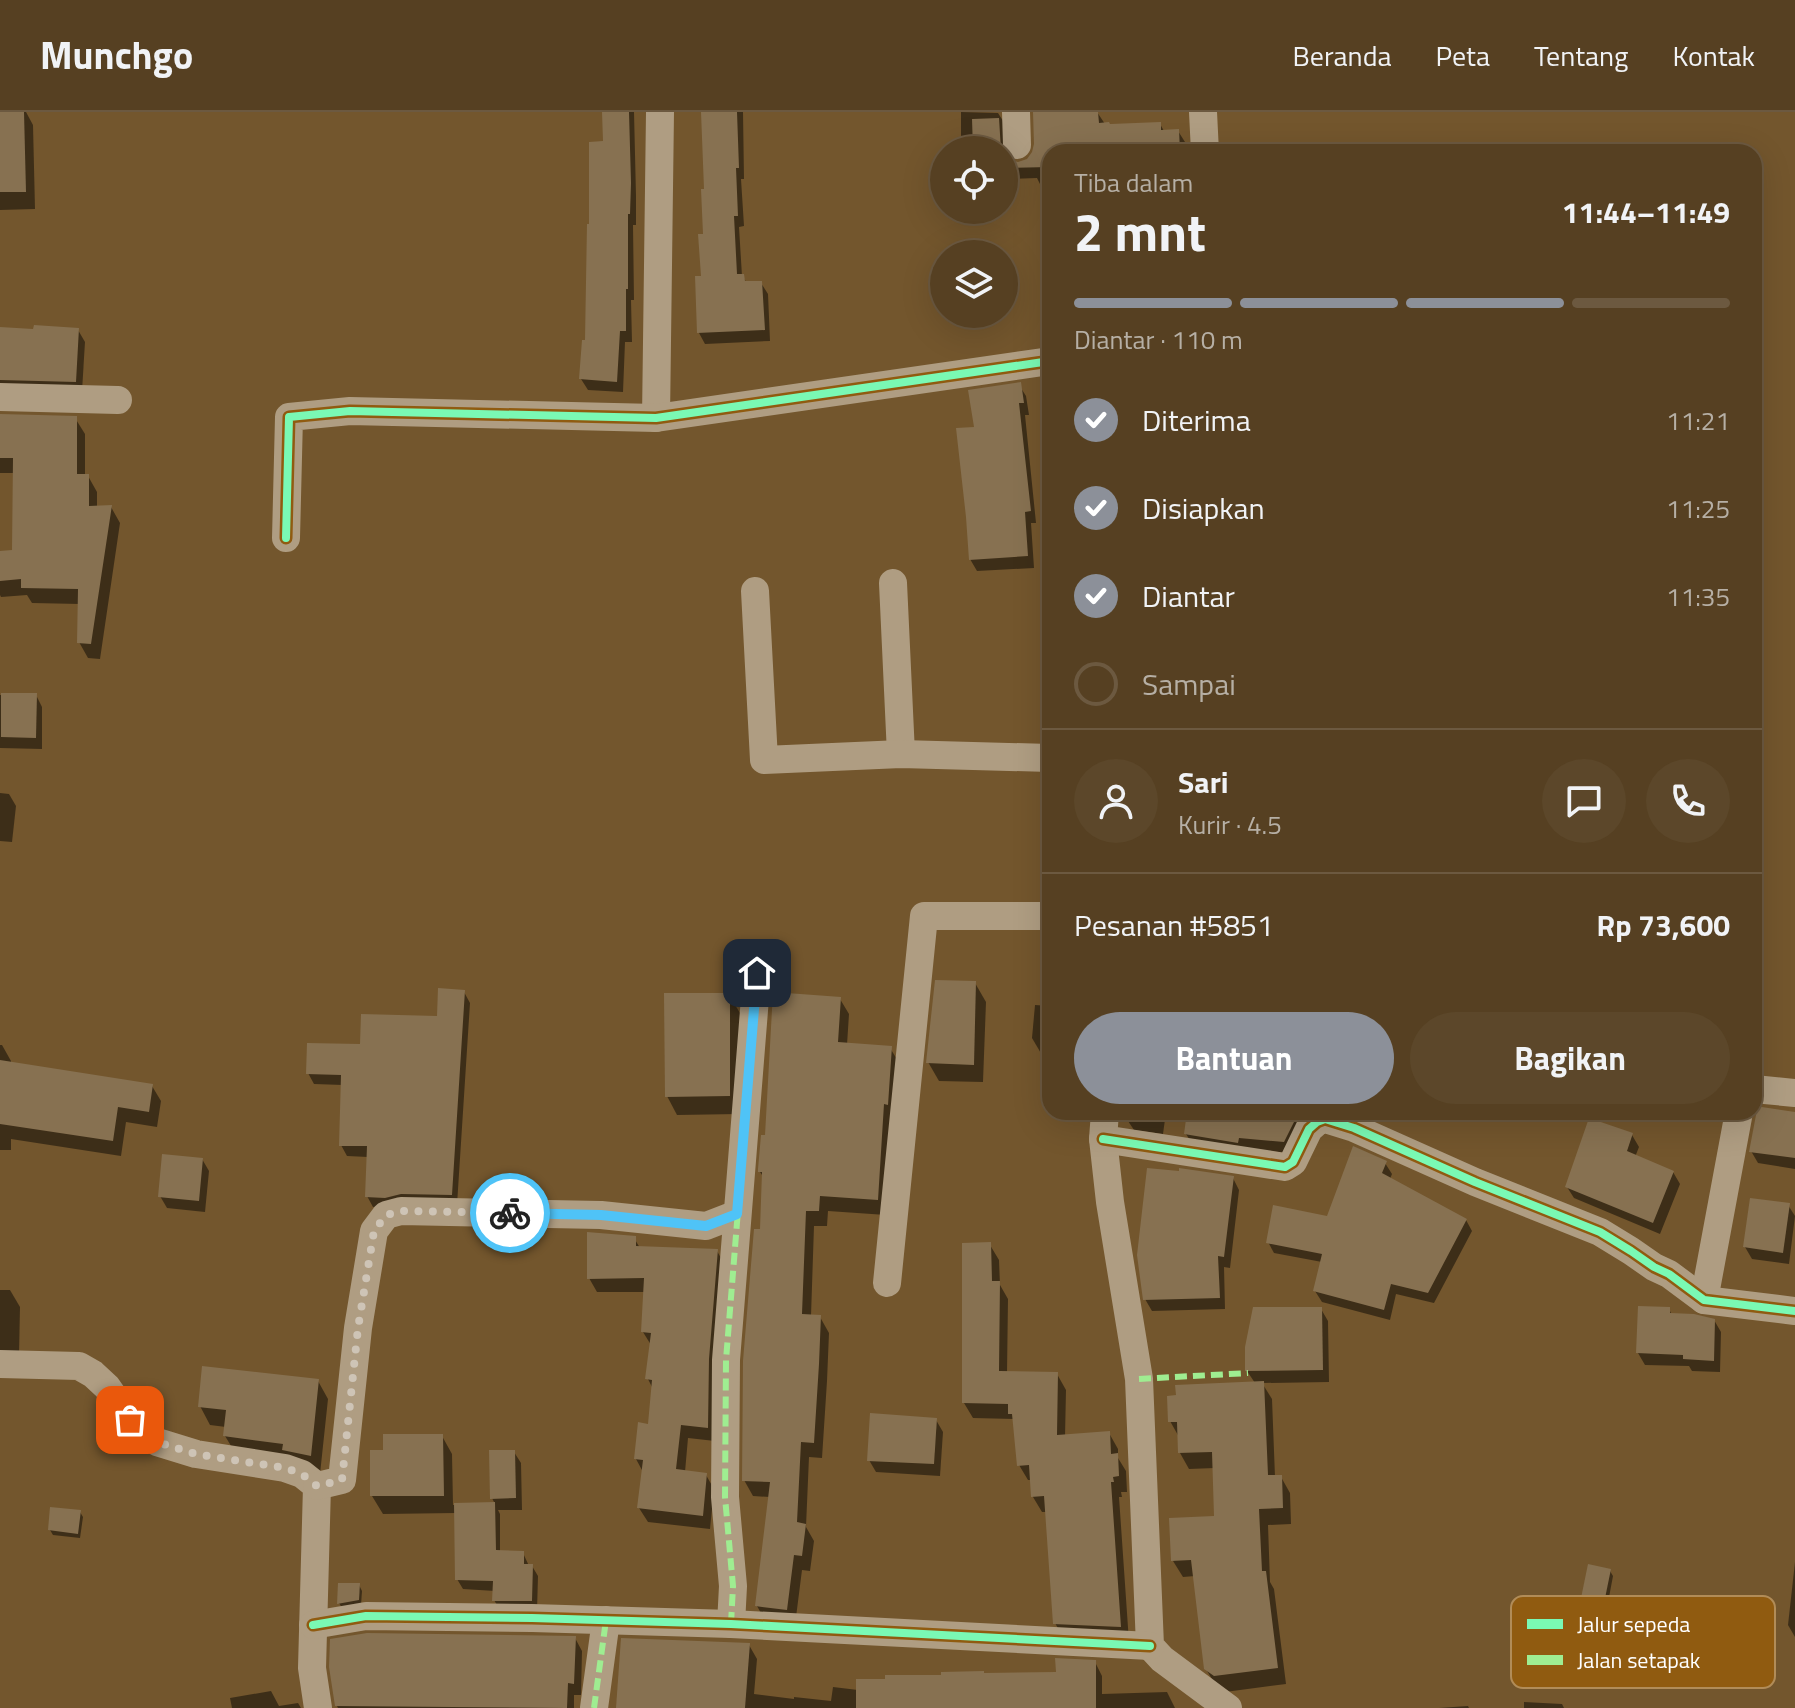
<!DOCTYPE html>
<html lang="id">
<meta charset="utf-8">
<style>
body{margin:0;font-family:"Titillium Web",sans-serif;background:#5c472a;color:#f1f3f6;height:100vh;display:flex;flex-direction:column;font-size:30px;white-space:nowrap}
*{box-sizing:border-box;margin:0}
p{font-size:26px;color:#b6afa5}
.icon{flex:none;width:44px;height:44px;fill:none;stroke:currentColor;stroke-width:2;stroke-linecap:round;stroke-linejoin:round}
.map{position:relative;flex:1;overflow:hidden}
.drawer{position:absolute;left:1042px;top:32px;width:720px;height:976px;display:flex;flex-direction:column;background:#564022;border-radius:24px;box-shadow:0 8px 32px #0002,0 0 0 2px #6c5940}
.drawer>*{flex:none}
.fabs{position:absolute;left:930px;top:24px;display:grid;gap:16px}
.fabs a{display:grid;place-items:center;width:88px;height:88px;border-radius:50%;background:#564022;box-shadow:0 8px 32px #0002,0 0 0 2px #6c5940;font-size:40px}
.pin{position:absolute;display:grid;place-items:center;width:68px;height:68px;color:#fff;margin:-34px;border-radius:16px;box-shadow:0 4px 12px #0006}
.courier{position:absolute;display:grid;place-items:center;width:80px;height:80px;margin:-40px;border:6px solid #4fc3f7;border-radius:50%;background:#fff;color:#222;box-shadow:0 2px 10px #0007}
.overview em{font-style:normal;font-weight:700}
.overview div{display:flex;flex-direction:column-reverse}
.overview{display:flex;align-items:center;justify-content:space-between;height:136px;padding:0 32px}
h1{font-size:52px;font-weight:700;line-height:60px}
.bar{display:grid;grid-template-columns:repeat(4,1fr);gap:12px 8px;align-content:center;height:96px;padding:0 32px}
.bar i{height:10px;border-radius:6px;background:#6c5940}
.bar .on{background:#8c9099}
.bar p{grid-column:span 4}
.line{display:flex;align-items:center;gap:20px;padding:0 32px;border-top:2px solid #6c5940}
.line div{flex:1}
.round{display:grid;place-items:center;flex:none;width:84px;height:84px;border-radius:42px;background:#5c472a}
ol{padding:0 32px;list-style:none}
li{display:flex;align-items:center;gap:24px;height:88px}
li p{margin-inline-start:auto}
li .icon{padding:8px;border-radius:50%;background:#8c9099;color:#fff;stroke-width:4}
li:last-child{color:#b6afa5}
li i{width:44px;height:44px;border:4px solid #6c5940;border-radius:50%}
.action{display:flex;gap:16px;margin-top:auto;padding:16px 32px}
.action a{flex:1;height:92px;border-radius:48px;background:#8c9099;color:#fff;font-size:32px;font-weight:700;line-height:92px;text-align:center}
.action a+a{background:#5c472a;color:#f1f3f6}
header{display:flex;align-items:center;gap:48px;box-sizing:border-box;height:112px;padding:0 40px;background:#564022;border-bottom:2px solid #6c5940}
header strong{font-size:38px}
nav{display:flex;gap:44px;margin-inline-start:auto;font-size:28px}
.map>svg:first-child{display:block}
.shadow{fill:#0007}
.building{fill:#877151}
.lines{fill:none;stroke-linecap:round;stroke-linejoin:round}
.street{stroke:#af9d82;stroke-width:28}
.quiet{stroke:#9fed91;stroke-width:6;stroke-dasharray:12 6;stroke-linecap:butt}
.cycleway-casing{stroke:#905b10;stroke-width:13}
.cycleway{stroke:#7af9b4;stroke-width:8}
.done{stroke:#cec4b6;stroke-width:8;stroke-dasharray:0 14.4}
.route{stroke:#4fc3f7;stroke-width:10}
.key{fill:#905b10;stroke:#b18c58;stroke-width:2}
.key-label{font-size:22px;fill:#fff}
</style>
<header>
<strong>Munchgo</strong>
<nav><a>Beranda</a><a>Peta</a><a>Tentang</a><a>Kontak</a></nav>
</header>
<div class="map">
<svg width="1795" height="1596" viewBox="0 0 1795 1596">
<rect width="100%" height="100%" fill="#73562d"/>
<g class="shadow">
<polygon points="0,0 26,0 33,13 35,97 0,98"/>
<polygon points="604,0 634,0 636,84 636,113 633,113 634,188 631,188 632,230 625,230 623,280 588,278 581,267 587,230 605,31"/>
<polygon points="702,0 743,0 744,67 741,67 744,114 739,115 742,164 747,171 761,171 768,182 770,229 705,232 699,221 706,79"/>
<polygon points="961,0 998,1 1005,12 1006,47 1017,52 1026,50 1034,41 1097,0 1105,12 1160,12 1164,19 1178,19 1185,30 1185,40 1050,40 1050,80 1044,80 1037,66 1004,67 1004,38 961,38"/>
<polygon points="0,217 78,218 85,230 82,279 0,274"/>
<polygon points="1019,273 1026,284 1029,303 1025,303 1036,411 1031,411 1034,456 977,459 970,447 976,316"/>
<polygon points="0,306 75,306 85,322 85,364 88,364 97,380 97,396 111,395 120,411 100,547 88,546 79,530 80,492 32,491 27,483 1,485 0,483 0,441 14,440 15,361 0,361"/>
<polygon points="0,583 36,583 42,595 42,637 0,636"/>
<polygon points="0,681 9,682 16,694 12,730 0,729"/>
<polygon points="975,871 986,890 983,970 939,969 928,950"/>
<polygon points="464,880 470,891 457,1093 373,1095 367,1084 368,1045 347,1044 341,1033 343,973 314,972 308,961 438,907"/>
<polygon points="729,883 740,901 739,1002 677,1003 667,984"/>
<polygon points="840,887 849,902 847,933 890,936 900,952 886,1103 828,1099 827,1114 814,1114 811,1204 820,1205 829,1221 827,1269 822,1346 809,1345 806,1415 814,1429 810,1459 802,1458 795,1513 766,1510 757,1494 770,1385 753,1384 744,1368 762,1119 764,1066 760,1060 767,1025"/>
<polygon points="1035,893 1050,894 1050,943 1042,943 1032,926"/>
<polygon points="0,933 2,933 11,949 11,952 152,974 161,989 157,1015 126,1010 121,1044 11,1027 11,1038 0,1038"/>
<polygon points="1122,1000 1166,1000 1163,1022 1134,1018"/>
<polygon points="1189,1000 1305,1000 1304,1016 1290,1041 1193,1033 1186,1022"/>
<polygon points="1795,1002 1795,1057 1758,1051 1751,1039"/>
<polygon points="1632,1023 1639,1035 1635,1045 1673,1060 1680,1072 1660,1122 1574,1086 1567,1075"/>
<polygon points="202,1047 209,1059 205,1100 167,1096 160,1084"/>
<polygon points="1385,1051 1392,1062 1390,1067 1466,1108 1472,1119 1434,1191 1396,1182 1390,1208 1322,1190 1315,1179 1322,1150 1274,1141 1268,1130 1328,1106"/>
<polygon points="1233,1066 1239,1078 1230,1156 1224,1155 1225,1197 1152,1199 1145,1187"/>
<polygon points="1788,1093 1795,1104 1789,1152 1752,1147 1745,1135"/>
<polygon points="634,1126 640,1136 717,1139 725,1153 715,1329 688,1326 685,1360 706,1363 714,1377 710,1417 648,1410 639,1396 643,1360 636,1347 649,1314 653,1277 648,1267 651,1233 643,1220 645,1180 597,1180 589,1166"/>
<polygon points="990,1133 999,1148 1000,1173 1008,1187 1007,1261 1057,1262 1066,1278 1065,1325 1109,1321 1118,1337 1118,1346 1126,1359 1127,1380 1121,1380 1122,1385 1119,1385 1129,1530 1064,1527 1055,1511 1047,1400 1042,1400 1033,1385 1032,1368 1028,1368 1019,1353 1014,1307 973,1306 964,1291"/>
<polygon points="0,1178 10,1178 20,1195 19,1244 0,1244"/>
<polygon points="1321,1197 1328,1209 1329,1270 1262,1271 1272,1287 1275,1365 1281,1365 1290,1381 1291,1412 1268,1413 1270,1470 1274,1477 1286,1572 1225,1580 1216,1574 1206,1557 1195,1464 1183,1465 1173,1449 1216,1406 1215,1356 1189,1357 1180,1341 1179,1325 1170,1309 1255,1271 1247,1259"/>
<polygon points="1669,1197 1672,1203 1714,1208 1721,1220 1720,1260 1692,1259 1689,1254 1645,1253 1638,1241"/>
<polygon points="318,1269 328,1287 320,1362 236,1342 225,1324 226,1315 210,1313 200,1294"/>
<polygon points="936,1308 943,1320 940,1364 876,1360 869,1348"/>
<polygon points="442,1324 452,1342 453,1393 495,1392 492,1386 514,1340 521,1351 522,1398 498,1398 500,1402 500,1440 523,1441 529,1454 532,1454 538,1464 537,1499 500,1498 494,1488 495,1479 463,1477 457,1467 456,1401 383,1402 372,1384 385,1340"/>
<polygon points="80,1400 83,1405 80,1426 53,1423 50,1418"/>
<polygon points="1795,1450 1795,1525 1788,1513"/>
<polygon points="1610,1459 1613,1464 1606,1501 1585,1496 1582,1491"/>
<polygon points="359,1473 362,1479 361,1493 342,1496 339,1491"/>
<polygon points="575,1526 582,1539 581,1583 574,1583 574,1596 338,1596 337,1594"/>
<polygon points="749,1533 757,1547 754,1582 794,1587 794,1585 831,1589 833,1575 858,1578 984,1563 1058,1562 1095,1550 1102,1564 1102,1582 1167,1580 1175,1596 618,1596"/>
<polygon points="271,1579 279,1594 298,1591 301,1596 232,1596 230,1586"/>
<polygon points="1524,1590 1562,1592 1564,1596 1524,1596"/>
<polygon points="1468,1594 1469,1596 1439,1596"/>
</g>
<g class="building">
<polygon points="0,0 24,0 26,80 0,80"/>
<polygon points="602,0 629,0 631,71 630,102 628,102 628,177 626,177 626,219 620,219 617,270 579,267 582,228 585,228 587,112 589,112 589,30 603,29"/>
<polygon points="701,0 737,0 739,56 736,56 738,104 734,104 737,162 744,162 745,169 762,169 765,218 697,221 695,164 701,164 698,122 703,122 701,77 704,77"/>
<polygon points="1033,0 1098,0 1099,11 1109,10 1110,12 1161,10 1161,18 1179,17 1180,40 1050,40 1050,55 1004,56 1004,43 1010,48 1018,50 1027,47 1032,40 1034,32"/>
<polygon points="999,6 1001,38 973,38 972,7"/>
<polygon points="34,213 79,216 76,270 0,268 0,215 33,217"/>
<polygon points="1021,270 1024,291 1019,291 1031,399 1025,400 1028,444 969,448 966,405 956,316 974,315 968,278"/>
<polygon points="0,302 77,304 77,362 89,362 89,394 112,393 91,532 77,531 78,477 21,476 21,467 0,469 0,439 12,438 13,346 0,346"/>
<polygon points="1,581 37,581 36,626 1,625"/>
<polygon points="935,868 976,869 974,953 926,951"/>
<polygon points="438,876 465,878 452,1083 401,1082 385,1086 365,1085 367,1034 339,1034 341,963 306,962 307,931 360,932 361,902 437,904"/>
<polygon points="773,880 841,885 838,930 892,934 888,993 884,992 878,1088 820,1084 819,1099 806,1099 802,1202 821,1203 819,1252 814,1331 801,1330 797,1410 806,1412 802,1444 794,1443 787,1498 755,1494 770,1370 742,1369 743,1249 754,1117 760,1117 762,1060 758,1060 758,1057 761,1023 765,1023"/>
<polygon points="664,881 730,881 730,984 665,985"/>
<polygon points="0,948 153,972 149,1000 118,995 113,1029 0,1012"/>
<polygon points="1755,994 1795,1000 1795,1046 1749,1040 1756,1003"/>
<polygon points="1187,1000 1299,1000 1284,1030 1239,1026 1238,1031 1184,1022"/>
<polygon points="1589,1006 1633,1021 1627,1039 1674,1059 1653,1111 1565,1075"/>
<polygon points="1353,1034 1387,1049 1382,1061 1467,1107 1428,1181 1391,1172 1384,1198 1313,1179 1322,1142 1266,1131 1273,1093 1327,1104"/>
<polygon points="162,1042 203,1046 199,1089 158,1085"/>
<polygon points="1147,1056 1179,1059 1179,1056 1234,1064 1224,1145 1218,1144 1220,1186 1143,1188 1137,1143"/>
<polygon points="1750,1086 1790,1091 1783,1141 1743,1135"/>
<polygon points="587,1120 636,1124 636,1134 718,1137 709,1247 708,1316 681,1313 676,1357 707,1361 703,1404 637,1396 643,1348 634,1347 638,1310 648,1312 652,1268 645,1267 651,1221 641,1220 644,1166 587,1167"/>
<polygon points="991,1130 992,1169 1000,1169 999,1259 1058,1260 1057,1323 1110,1319 1111,1342 1118,1341 1119,1364 1113,1365 1114,1370 1111,1370 1121,1515 1053,1512 1044,1384 1031,1385 1029,1353 1017,1354 1012,1302 1008,1302 1008,1292 962,1291 962,1131"/>
<polygon points="1638,1194 1670,1195 1670,1201 1694,1202 1715,1207 1714,1249 1683,1247 1683,1243 1636,1241"/>
<polygon points="1253,1195 1322,1195 1323,1258 1245,1259 1245,1235"/>
<polygon points="202,1254 319,1267 311,1344 282,1338 283,1332 223,1324 226,1298 198,1295"/>
<polygon points="1264,1269 1268,1363 1282,1363 1283,1396 1259,1397 1262,1459 1266,1459 1278,1556 1214,1564 1204,1557 1191,1448 1171,1449 1169,1406 1214,1404 1212,1340 1178,1341 1177,1310 1168,1310 1167,1284 1176,1283 1175,1273"/>
<polygon points="870,1301 937,1306 934,1352 867,1349"/>
<polygon points="383,1322 443,1322 444,1384 370,1384 370,1338 383,1338"/>
<polygon points="489,1338 515,1338 516,1386 490,1387"/>
<polygon points="495,1390 496,1438 524,1439 524,1452 533,1452 532,1489 492,1489 493,1469 455,1468 454,1391"/>
<polygon points="50,1395 81,1398 78,1422 48,1418"/>
<polygon points="1588,1452 1611,1457 1603,1496 1580,1491"/>
<polygon points="338,1471 360,1471 359,1488 337,1492"/>
<polygon points="367,1521 576,1524 574,1572 568,1571 567,1596 335,1594 329,1555 330,1527"/>
<polygon points="621,1526 750,1531 745,1596 616,1596"/>
<polygon points="1055,1546 1096,1548 1096,1596 856,1596 856,1567 885,1567 885,1563 941,1563 941,1560 984,1559 984,1561 1056,1560"/>
</g>
<g class="lines">
<g class="street">
<polyline points="1016,0 1017,33"/>
<polyline points="1203,0 1205,40"/>
<polyline points="0,285 118,288"/>
<polyline points="656,306 660,0"/>
<polyline points="286,426 289,305 350,299 656,306 1050,249"/>
<polyline points="893,471 901,642"/>
<polyline points="755,479 764,648 901,642 1050,646"/>
<polyline points="1754,977 1795,981"/>
<polyline points="1105,1000 1103,1027 1110,1090 1139,1267 1150,1534 1162,1547 1228,1596"/>
<polyline points="1103,1027 1285,1055 1293,1050 1309,1017 1317,1010 1325,1007 1354,1016 1475,1070 1600,1120 1631,1139 1654,1155 1669,1162 1704,1188 1795,1199"/>
<polyline points="887,1171 924,804 1050,804"/>
<polyline points="1704,1188 1739,1000"/>
<polyline points="0,1252 79,1254 93,1262 107,1275 130,1308 157,1330 196,1342 285,1356 302,1362 317,1374 312,1556 318,1596"/>
<polyline points="317,1374 342,1368 358,1216 374,1119 386,1103 401,1099 601,1103 706,1114 737,1102"/>
<polyline points="731,1512 733,1474 725,1385 726,1248 757,861"/>
<polyline points="313,1513 366,1504 532,1506 731,1512 1150,1534"/>
<polyline points="594,1596 606,1508"/>
</g>
<g class="quiet">
<polyline points="1139,1267 1248,1261"/>
<polyline points="731,1512 733,1474 725,1385 726,1248 757,861"/>
<polyline points="594,1596 606,1508"/>
</g>
<defs>
<g id="cycleway">
<polyline points="286,426 289,305 350,299 656,306 1050,249"/>
<polyline points="1103,1027 1285,1055 1293,1050 1309,1017 1317,1010 1325,1007 1354,1016 1475,1070 1600,1120 1631,1139 1654,1155 1669,1162 1704,1188 1795,1199"/>
<polyline points="313,1513 366,1504 532,1506 731,1512 1150,1534"/>
</g>
</defs>
<use href="#cycleway" class="cycleway-casing"/>
<use href="#cycleway" class="cycleway"/>
</g>
<g class="lines">
<polyline class="done" points="130,1308 157,1330 196,1342 285,1356 302,1362 317,1374 342,1368 358,1216 374,1119 386,1103 401,1099 510,1101"/>
<polyline class="route" points="510,1101 601,1103 706,1114 737,1102 757,861"/>
</g>
<rect x="1511" y="1484" width="264" height="92" rx="12" class="key"/>
<rect x="1527" y="1507" width="36" height="10" fill="#7af9b4"/>
<rect x="1527" y="1543" width="36" height="10" fill="#9fed91"/>
<g class="key-label">
<text x="1577" y="1520">Jalur sepeda</text>
<text x="1577" y="1556">Jalan setapak</text>
</g>
</svg>
<div class="fabs">
<a><svg class="icon" aria-label="locate" viewBox="0 0 24 24"><circle cx="12" cy="12" r="6"/><path d="M12 2v4M12 18v4M2 12h4M18 12h4"/></svg></a>
<a><svg class="icon" aria-label="layers" viewBox="0 0 24 24"><path d="M12 4l9 5-9 5-9-5zM3 14l9 5 9-5"/></svg></a>
</div>
<div class="pin" style="left:130px;top:1308px;background:#ea580c"><svg class="icon" aria-label="bag" viewBox="0 0 24 24"><path d="M5 8h14l-1 12H6zM9 8a3 3 0 0 1 6 0"/></svg></div>
<div class="pin" style="left:757px;top:861px;background:#1f2937"><svg class="icon" aria-label="home" viewBox="0 0 24 24"><path d="M3 11l9-7 9 7M6 9v11h12V9"/></svg></div>
<div class="courier" style="left:510px;top:1101px"><svg class="icon" aria-label="bike" viewBox="0 0 24 24"><circle cx="6" cy="16" r="4"/><circle cx="18" cy="16" r="4"/><path d="M6 16l4-8h5l3 8M10 8l3 8H6M13 5h3"/></svg></div>
<section class="drawer">
<div class="overview"><div><h1>2 mnt</h1><p>Tiba dalam</p></div><em>11:44–11:49</em></div>
<div class="bar"><i class="on"></i><i class="on"></i><i class="on"></i><i></i><p>Diantar · 110 m</p></div>
<ol>
<li><svg class="icon" aria-label="check" viewBox="0 0 24 24"><path d="M5 12l5 5 9-10"/></svg>Diterima<p>11:21</p></li>
<li><svg class="icon" aria-label="check" viewBox="0 0 24 24"><path d="M5 12l5 5 9-10"/></svg>Disiapkan<p>11:25</p></li>
<li><svg class="icon" aria-label="check" viewBox="0 0 24 24"><path d="M5 12l5 5 9-10"/></svg>Diantar<p>11:35</p></li>
<li><i></i>Sampai</li>
</ol>
<div class="line" style="height:144px"><a class="round"><svg class="icon" aria-label="person" viewBox="0 0 24 24"><circle cx="12" cy="8" r="4"/><path d="M4 21q1-7 8-7t8 7"/></svg></a><div><b>Sari</b><p>Kurir · 4.5</p></div><a class="round"><svg class="icon" aria-label="chat" viewBox="0 0 24 24"><path d="M4 5h16v11H9l-5 4z"/></svg></a><a class="round"><svg class="icon" aria-label="phone" viewBox="0 0 24 24"><path d="M5 4h4l2 5-3 2q2 4 5 5l2-3 5 2v4C11 20 4 13 5 4z"/></svg></a></div>
<div class="line" style="height:104px"><div>Pesanan #5851</div><b>Rp 73,600</b></div>
<div class="action"><a>Bantuan</a><a>Bagikan</a></div>
</section>
</div>
